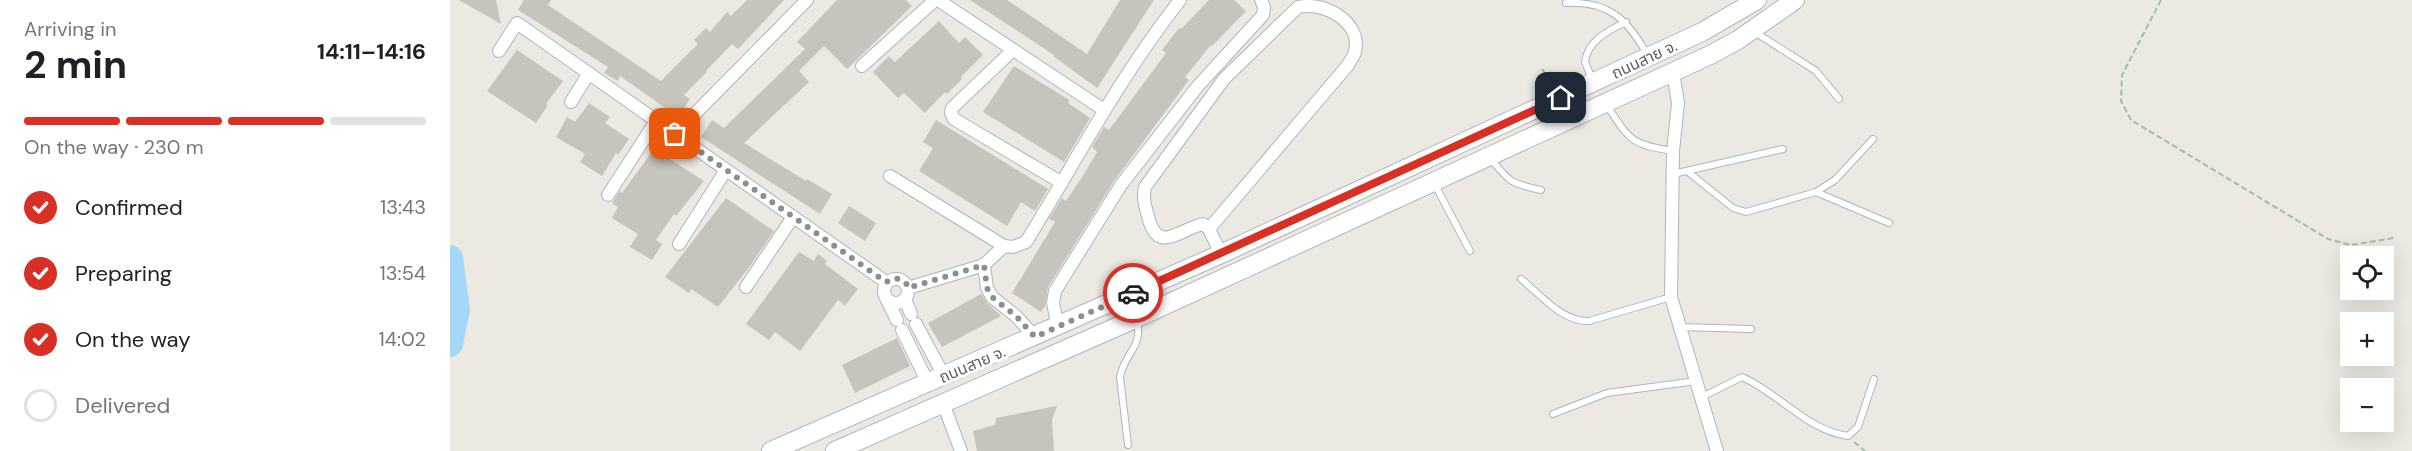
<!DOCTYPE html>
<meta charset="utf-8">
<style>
body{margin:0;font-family:"DM Sans","Noto Sans Thai",sans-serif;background:#f6f6f6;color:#202124;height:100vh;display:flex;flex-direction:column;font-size:22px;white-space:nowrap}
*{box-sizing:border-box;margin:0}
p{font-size:20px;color:#757577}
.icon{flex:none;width:33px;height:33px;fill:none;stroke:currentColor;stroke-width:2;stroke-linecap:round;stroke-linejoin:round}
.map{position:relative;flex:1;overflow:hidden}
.drawer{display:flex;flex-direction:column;background:#fff;width:450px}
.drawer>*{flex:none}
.buttons{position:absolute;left:1890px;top:246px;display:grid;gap:12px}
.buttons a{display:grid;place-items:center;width:54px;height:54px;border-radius:0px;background:#fff;box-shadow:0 6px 24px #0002;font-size:30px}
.pin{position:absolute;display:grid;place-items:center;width:51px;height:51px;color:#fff;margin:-26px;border-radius:12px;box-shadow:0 3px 9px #0006}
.courier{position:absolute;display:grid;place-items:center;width:60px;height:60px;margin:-30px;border:4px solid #d93025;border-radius:50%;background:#fff;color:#222;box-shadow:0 2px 8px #0007}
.headline em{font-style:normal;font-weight:700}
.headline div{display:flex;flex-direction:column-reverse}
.headline{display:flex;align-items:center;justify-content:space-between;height:102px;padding:0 24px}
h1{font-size:39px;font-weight:700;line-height:45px}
.bar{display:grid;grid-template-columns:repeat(4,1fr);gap:9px 6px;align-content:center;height:72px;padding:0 24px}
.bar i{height:8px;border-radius:4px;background:#e0e0e0}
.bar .selected{background:#d93025}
.bar p{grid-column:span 4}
ol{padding:0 24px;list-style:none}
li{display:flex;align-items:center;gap:18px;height:66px}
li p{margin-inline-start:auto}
li .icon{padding:6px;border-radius:50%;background:#d93025;color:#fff;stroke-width:4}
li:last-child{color:#757577}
li i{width:33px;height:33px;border:3px solid #e0e0e0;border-radius:50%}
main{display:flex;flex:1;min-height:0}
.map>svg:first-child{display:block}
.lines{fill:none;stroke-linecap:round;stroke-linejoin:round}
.river{stroke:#a5d8f8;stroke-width:26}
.building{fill:#c7c4be}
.service-casing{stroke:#b2b4b8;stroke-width:8}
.minor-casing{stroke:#b2b4b8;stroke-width:14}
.secondary-casing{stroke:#b3b7bb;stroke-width:20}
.path{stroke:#9ac3a3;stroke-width:2;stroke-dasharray:6 3;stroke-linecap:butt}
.service{stroke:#fff;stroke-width:6}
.minor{stroke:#fff;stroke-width:12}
.secondary{stroke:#fff;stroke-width:18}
.done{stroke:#8d8f8e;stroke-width:6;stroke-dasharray:0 10.8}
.route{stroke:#d93025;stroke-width:8}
.labels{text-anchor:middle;stroke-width:6;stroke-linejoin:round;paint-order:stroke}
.street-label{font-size:16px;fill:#5a5e61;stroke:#fff}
</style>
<main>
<section class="drawer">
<div class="headline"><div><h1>2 min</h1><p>Arriving in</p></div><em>14:11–14:16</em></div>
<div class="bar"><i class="selected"></i><i class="selected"></i><i class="selected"></i><i></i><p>On the way · 230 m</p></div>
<ol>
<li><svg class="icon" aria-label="check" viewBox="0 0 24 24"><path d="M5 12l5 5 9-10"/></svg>Confirmed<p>13:43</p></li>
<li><svg class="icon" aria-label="check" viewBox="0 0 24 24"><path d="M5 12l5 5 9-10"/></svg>Preparing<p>13:54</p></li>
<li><svg class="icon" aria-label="check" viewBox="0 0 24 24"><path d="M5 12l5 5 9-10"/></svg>On the way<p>14:02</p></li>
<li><i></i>Delivered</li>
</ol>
</section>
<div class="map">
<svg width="1962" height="451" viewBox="0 0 1962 451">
<rect width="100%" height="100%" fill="#ece9e2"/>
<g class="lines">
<polyline class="river" points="0,258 7,310 0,344"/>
</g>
<g class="building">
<polygon points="9,0 46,0 51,24"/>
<polygon points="74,0 101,0 98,5 211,81 248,44 244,40 256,28 260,32 277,12 281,16 297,0 334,0 288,49 282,44 256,71 257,72 234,95 240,99 228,117 170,76 168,81 154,73 158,67 68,10"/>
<polygon points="387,0 456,0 462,6 397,69 374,46 349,71 359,82 294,143 356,181 357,179 382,194 370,214 251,137 262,120 274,128 355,49 347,42"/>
<polygon points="520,0 557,0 637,54 670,0 704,0 647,88 603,56 604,55"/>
<polygon points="759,0 784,0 796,11 762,46 761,45 735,77 739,80 664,181 598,287 595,306 591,312 562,293 605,222 599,219 612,198 616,201 634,174 647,152 642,147 654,127 659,130 716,53 712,50 729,28 731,29"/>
<polygon points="489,21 509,43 515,37 533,55 511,77 512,79 497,94 495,92 475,113 454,93 448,98 423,72 439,56 445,62"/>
<polygon points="67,50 113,81 96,104 98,105 86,123 37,91"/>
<polygon points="564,66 619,100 618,103 640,118 614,162 533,112"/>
<polygon points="139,103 160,117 155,123 179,139 168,155 166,153 152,176 130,162 135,154 106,137 117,117 125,122"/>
<polygon points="486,120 598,189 585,211 571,202 557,226 469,171 483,148 473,142"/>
<polygon points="204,149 254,181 226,216 224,214 206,240 212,244 202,260 180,247 188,234 162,218 168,207 162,203 170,191 172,193"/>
<polygon points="276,198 324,231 300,266 268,307 241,289 239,293 215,277"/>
<polygon points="399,206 426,223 415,241 388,223"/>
<polygon points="349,252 364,261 368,254 377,261 375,264 408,289 395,306 388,300 350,351 325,332 319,340 296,324"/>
<polygon points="531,294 537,303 551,316 492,347 478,323"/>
<polygon points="447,338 460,366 405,393 392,365"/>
<polygon points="607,406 602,419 604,451 527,451 523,431 545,425 546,418"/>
</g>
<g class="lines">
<defs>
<g id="service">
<path d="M1116,3C1159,1 1177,19 1197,54"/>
<polyline points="1303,31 1366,71 1389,99"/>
<path d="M1142,79L1135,62C1137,41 1159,30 1176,22"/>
<path d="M1156,104C1180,140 1179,144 1223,151"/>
<path d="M1041,159C1059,182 1062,184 1091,190"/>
<polyline points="1237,171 1283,208 1296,212 1366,192 1385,180 1423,139"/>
<polyline points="1223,174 1333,149"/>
<polyline points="985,185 1020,251"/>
<polyline points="1366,192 1439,223"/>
<path d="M1071,279C1091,295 1112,322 1139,321L1221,297"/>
<polyline points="1229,327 1301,329"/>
<path d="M1252,397L1292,377C1329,393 1356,430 1398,436L1408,427L1424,379"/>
<polyline points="1103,414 1157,393 1246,381"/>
<path d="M678,445L670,377C675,351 693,349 687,320"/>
</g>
<g id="minor">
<polyline points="488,0 654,110"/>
<polyline points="563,50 502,108 501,113 504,119 612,183"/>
<polyline points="49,51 67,23 436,282"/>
<polyline points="412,66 485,0"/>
<polyline points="1223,72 1228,103 1223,151 1221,297 1267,451"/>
<polyline points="121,102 139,73"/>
<polyline points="225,134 357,0"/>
<path d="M440,176L554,246L563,247L576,242C626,161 671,75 730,0"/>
<polyline points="158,195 206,121"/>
<path d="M759,229L898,65C900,61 904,56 905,52C912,21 873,1 848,7L774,79L695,187C692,199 696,208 699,220C709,254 730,229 753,224L759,229L771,254"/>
<polyline points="229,244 276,170"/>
<polyline points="534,265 537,288 542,297 566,316 585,337"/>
<circle cx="446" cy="291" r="12"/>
<polyline points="296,287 343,217"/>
<polyline points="458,288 534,265 554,246"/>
<polyline points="455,299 461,314"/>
<polyline points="437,300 447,320"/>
<polyline points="466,324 494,376"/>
<polyline points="608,327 603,303 605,291 671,185 747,87 813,15 814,7 811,0"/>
<polyline points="452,330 478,383"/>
<polyline points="493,403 511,451"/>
</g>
<g id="secondary">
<polyline points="321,451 771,254 1252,32 1307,0"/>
<polyline points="385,451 687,318 1260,55 1288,40 1345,0"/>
</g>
</defs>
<use href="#service" class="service-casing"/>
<use href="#minor" class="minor-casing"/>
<use href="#secondary" class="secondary-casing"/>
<g class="path">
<polyline points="1711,0 1672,75 1671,101 1681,120 1878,239 1901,245 1944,238"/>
<polyline points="1092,69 1102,84"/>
<polyline points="1404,442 1415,451"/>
</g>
<use href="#service" class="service"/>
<use href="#minor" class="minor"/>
<use href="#secondary" class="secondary"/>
</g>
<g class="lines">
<polyline class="done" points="225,134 436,282 446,278 456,283 458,288 534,265 537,288 542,297 566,316 585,337 683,293"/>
<polyline class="route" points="683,293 1111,98"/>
</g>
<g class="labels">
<g class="street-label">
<text transform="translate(1194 59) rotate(-25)" y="6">ถนนสาย จ.</text>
<text transform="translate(522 364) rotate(-23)" y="6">ถนนสาย จ.</text>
</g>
</g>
</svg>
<div class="buttons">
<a><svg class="icon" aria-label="locate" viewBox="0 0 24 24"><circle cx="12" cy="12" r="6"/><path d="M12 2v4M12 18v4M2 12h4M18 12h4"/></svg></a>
<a>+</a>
<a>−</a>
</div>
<div class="pin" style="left:225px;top:134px;background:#ea580c"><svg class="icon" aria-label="bag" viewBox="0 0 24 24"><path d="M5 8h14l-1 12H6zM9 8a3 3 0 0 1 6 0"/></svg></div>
<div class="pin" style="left:1111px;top:98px;background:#1f2937"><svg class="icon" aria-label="home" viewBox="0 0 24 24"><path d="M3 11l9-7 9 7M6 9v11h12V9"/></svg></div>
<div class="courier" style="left:683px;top:293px"><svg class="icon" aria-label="car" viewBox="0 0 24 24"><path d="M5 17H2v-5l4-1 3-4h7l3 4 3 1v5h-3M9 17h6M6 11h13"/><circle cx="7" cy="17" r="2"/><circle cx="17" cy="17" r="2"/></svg></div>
</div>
</main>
